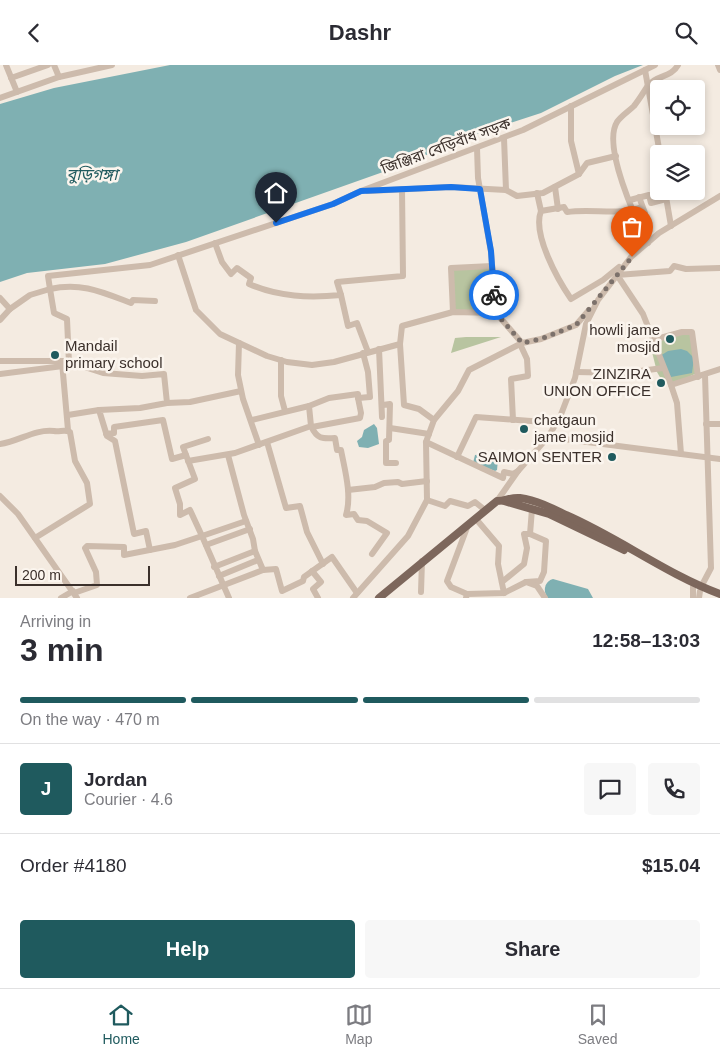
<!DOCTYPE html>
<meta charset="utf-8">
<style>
body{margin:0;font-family:Helvetica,"Noto Sans Bengali",sans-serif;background:#f7f7f7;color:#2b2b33;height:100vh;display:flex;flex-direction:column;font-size:19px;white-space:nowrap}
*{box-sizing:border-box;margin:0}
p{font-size:16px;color:#7c7c81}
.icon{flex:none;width:28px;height:28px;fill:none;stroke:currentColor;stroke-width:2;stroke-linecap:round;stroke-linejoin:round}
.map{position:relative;height:533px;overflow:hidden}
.sheet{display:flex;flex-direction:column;background:#fff;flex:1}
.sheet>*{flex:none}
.buttons{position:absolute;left:650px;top:15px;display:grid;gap:10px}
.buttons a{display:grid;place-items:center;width:55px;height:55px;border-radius:5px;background:#fff;box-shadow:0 2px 8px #0003;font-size:25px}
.scale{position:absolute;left:15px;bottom:12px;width:135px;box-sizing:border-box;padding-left:5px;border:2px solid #3b302b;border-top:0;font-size:14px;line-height:18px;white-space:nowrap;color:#3b302b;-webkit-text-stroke:4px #fbf5ee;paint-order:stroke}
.pin{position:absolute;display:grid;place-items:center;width:42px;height:42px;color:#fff;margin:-51px -21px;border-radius:50% 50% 50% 0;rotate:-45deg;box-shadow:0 0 5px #0007}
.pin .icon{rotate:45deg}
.courier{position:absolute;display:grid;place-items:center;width:50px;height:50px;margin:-25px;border:4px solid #1a73e8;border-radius:50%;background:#fff;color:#222;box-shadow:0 1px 6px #0007}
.overview em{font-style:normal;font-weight:800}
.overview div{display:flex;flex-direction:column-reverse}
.overview{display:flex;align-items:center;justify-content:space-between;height:85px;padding:0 20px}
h1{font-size:32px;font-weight:800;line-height:38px}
.bar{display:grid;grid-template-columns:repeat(4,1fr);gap:8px 5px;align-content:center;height:60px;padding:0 20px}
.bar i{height:6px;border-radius:4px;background:#e1e1e2}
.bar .on{background:#1f5a5e}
.bar p{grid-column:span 4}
.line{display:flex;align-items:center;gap:12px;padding:0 20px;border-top:1px solid #e1e1e2}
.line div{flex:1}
.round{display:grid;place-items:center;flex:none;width:52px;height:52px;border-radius:5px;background:#f7f7f7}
.button{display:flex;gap:10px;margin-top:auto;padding:10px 20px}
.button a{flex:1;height:58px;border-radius:5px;background:#1f5a5e;color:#fff;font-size:20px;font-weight:800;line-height:58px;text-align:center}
.button a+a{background:#f7f7f7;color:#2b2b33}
header{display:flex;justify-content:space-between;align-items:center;height:65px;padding:0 20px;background:#fff;font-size:22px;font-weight:800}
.menu{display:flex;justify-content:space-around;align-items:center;height:70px;border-top:1px solid #e1e1e2;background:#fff;font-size:14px;color:#7c7c81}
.menu a{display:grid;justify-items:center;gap:2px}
.menu .on{color:#1f5a5e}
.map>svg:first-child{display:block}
.green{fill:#b8c4a0}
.water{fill:#7fb0b2}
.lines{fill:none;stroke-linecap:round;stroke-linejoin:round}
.minor{stroke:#cdbbac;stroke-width:6}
.major{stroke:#7d675c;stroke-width:8}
.done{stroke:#7c716b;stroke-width:5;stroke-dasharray:0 9}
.route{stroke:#1a73e8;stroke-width:6}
.poi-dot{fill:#1f5a5e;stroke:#fbf5ee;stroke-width:2}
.labels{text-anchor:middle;stroke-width:5;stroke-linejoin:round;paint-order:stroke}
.street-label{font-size:15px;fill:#3b302b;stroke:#fbf5ee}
.poi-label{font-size:15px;fill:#3b302b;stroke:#fbf5ee;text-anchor:end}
.water-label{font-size:16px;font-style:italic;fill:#1f5a5e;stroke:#fbf5ee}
</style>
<header><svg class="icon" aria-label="back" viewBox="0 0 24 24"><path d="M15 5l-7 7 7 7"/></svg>Dashr<svg class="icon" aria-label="search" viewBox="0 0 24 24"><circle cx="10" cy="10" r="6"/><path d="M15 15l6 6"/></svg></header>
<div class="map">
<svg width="720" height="533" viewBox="0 0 720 533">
<rect width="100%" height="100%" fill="#f4ebe1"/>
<g class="green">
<polygon points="492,201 496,248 453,247 451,203"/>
<polygon points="663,270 692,270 697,308 671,320 661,314 657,307 650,279"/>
<polygon points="466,272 501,272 451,288 455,273"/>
</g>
<g class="water">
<polygon points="170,0 643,0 615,11 541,48 476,69 400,101 186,177 105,199 27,208 0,217 0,39 54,23"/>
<polygon points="681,284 687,286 694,293 692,308 671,312 660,291 668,286"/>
<polygon points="374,359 377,363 379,379 368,383 359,382 357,376 362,372 364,365"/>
<polygon points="481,389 498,395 497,405 495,406 473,398 475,390"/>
<path d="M553,514L588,524L593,533H548C542,526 545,516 553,514Z"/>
</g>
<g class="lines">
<g class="minor">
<polyline points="6,0 17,27"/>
<polyline points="54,0 59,12"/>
<polyline points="718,0 720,5"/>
<polyline points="645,5 660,89"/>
<polyline points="11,13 48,0"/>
<polyline points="0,33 59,12 112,0"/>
<polyline points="571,41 571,76 579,109"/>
<polyline points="504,73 506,125"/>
<polyline points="477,83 478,113 491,187 496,248"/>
<polyline points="555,122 558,144"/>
<polyline points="368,126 451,122 506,125 517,131 543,128 579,109 587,98 616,91"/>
<polyline points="665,126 671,161"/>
<polyline points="537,128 541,146"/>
<polyline points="639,132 645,148"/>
<polyline points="630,135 649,130 651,138 666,134"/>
<path d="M215,178L222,197L231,209L237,203L251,213L249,219C279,232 309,233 341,230L337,217L403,211L402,124"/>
<path d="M648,178C636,155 602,81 617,57C621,51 629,46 634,41C639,35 643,28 647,22C655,10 671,13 678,0"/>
<polyline points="178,190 196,245 220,269 267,291 287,297 312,300 334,297 400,279 402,261 453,247 496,248 522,278 469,305 458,326 434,355 426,377 427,435 408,471 353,533"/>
<path d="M619,202L603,215L571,234C558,215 532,169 541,146L564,142L567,147C592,143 619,151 642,142"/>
<polyline points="720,203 686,204 674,201 670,206 617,210 643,249 671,320 720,304"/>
<polyline points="341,230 348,261 357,258 368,287"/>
<polyline points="0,233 10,244 30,230 50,224 48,211 150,200 333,139 361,126 523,65 655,0"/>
<polyline points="453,247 451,203 492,201"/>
<polyline points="0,255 10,244"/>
<polyline points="653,275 682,267 692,267 698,312"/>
<polyline points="239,278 238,310 243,334 259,380"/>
<polyline points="522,278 541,274 576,260 589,245"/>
<polyline points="400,279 404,340 419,344 434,355"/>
<polyline points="379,284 382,352"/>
<polyline points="281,295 281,331 285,346"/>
<polyline points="0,296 66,296 103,308 142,311 164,309 167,338 140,343 99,345 107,371 115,376 134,469 146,466 150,485"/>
<polyline points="62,297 68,365"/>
<path d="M69,298L67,254L54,248L50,224C81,217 102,227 131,238L133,235L155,236"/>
<polyline points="576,307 625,308 663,303"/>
<polyline points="0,309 63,301"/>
<polyline points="671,320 677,338 681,389"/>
<polyline points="167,338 190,337 241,326"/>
<polyline points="383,340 390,339 389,375 386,376 386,398 396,398"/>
<polyline points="68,350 99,345"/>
<polyline points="252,355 309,341"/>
<polyline points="513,355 511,314 528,311 527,294 520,279"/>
<polyline points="706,359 720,359"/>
<path d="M311,361C317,374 322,374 335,373L337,385H341C345,406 352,430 346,450L354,449L358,455L367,456L387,468L372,489"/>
<polyline points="312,362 360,353 361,348 358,333"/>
<polyline points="390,363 429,369"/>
<polyline points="106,369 114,368 114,362 163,355 172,394 186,390"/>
<polyline points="548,372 720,394"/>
<polyline points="208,374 183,382 195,414 175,423 180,439 180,450 190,445 202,471 246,456"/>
<polyline points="267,377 286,443 300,441 307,467 323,499"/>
<polyline points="426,377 503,413 504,407 513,409 518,406"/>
<path d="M0,379C20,376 34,364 54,366C60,367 65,364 70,367L75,396L87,418L90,439L35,473"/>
<polyline points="457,392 476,352 544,357"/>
<polyline points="188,396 235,388 311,361 309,341 329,333 358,329 358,333 370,332 368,307 363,288"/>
<polyline points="348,425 375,422 384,418 398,417 402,419 427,416"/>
<polyline points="0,431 18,449 77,533"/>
<polyline points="427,435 445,441 450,436 468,441 475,437 485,445"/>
<polyline points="497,436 518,406 548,372 560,352 575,313 586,259 598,235 631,192 659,168 720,131"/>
<polyline points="206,480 250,464"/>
<polyline points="214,502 255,486"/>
<polyline points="263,505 276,504 282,526 303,516 304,512 332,492 357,528"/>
<polyline points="312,506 321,517 313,524 318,533"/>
<polyline points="219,511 258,495"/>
<polyline points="502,517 524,499 527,483 524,469 530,469"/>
<polyline points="526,517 540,516 544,507 546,476 530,469 532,444"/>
<polyline points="693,522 693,533"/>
<polyline points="701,522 711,503 705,310"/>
<polyline points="421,527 422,496"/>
<polyline points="74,528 97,520 96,507 85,483 87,481 124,482 124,490 175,480 202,471 229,533"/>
<polyline points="504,528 526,517 537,521 545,533"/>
<polyline points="467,529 451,522 447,516 468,460"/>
<polyline points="61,533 73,526"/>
<polyline points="190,533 263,505 255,486 253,474 244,450 228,390"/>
<polyline points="466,533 467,529 504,528 498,499 499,481 476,454"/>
<polyline points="699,533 700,526"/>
</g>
<g class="major">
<polyline points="504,436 549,449 624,485"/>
<path d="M379,533L497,436C506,436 511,432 520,433C536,435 552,443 566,450C619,473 666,509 720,529"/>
</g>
</g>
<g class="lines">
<polyline class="done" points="494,230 496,248 522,278 541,274 576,260 632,192"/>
<polyline class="route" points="276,158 333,139 361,126 451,122 480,124 491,186 494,230"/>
</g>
<g class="poi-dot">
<circle cx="670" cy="274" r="5"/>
<circle cx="55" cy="290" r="5"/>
<circle cx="661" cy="318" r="5"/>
<circle cx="524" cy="364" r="5"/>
<circle cx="612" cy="392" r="5"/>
</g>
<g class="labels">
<g class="street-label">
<text transform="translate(446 81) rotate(-20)" y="5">জিঞ্জিরা বেড়িবাঁধ সড়ক</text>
</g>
<g class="poi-label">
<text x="660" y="270">howli jame<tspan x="660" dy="17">mosjid</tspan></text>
<text x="65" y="286" text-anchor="start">Mandail<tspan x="65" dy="17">primary school</tspan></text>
<text x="651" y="314">ZINZIRA<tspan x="651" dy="17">UNION OFFICE</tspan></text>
<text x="534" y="360" text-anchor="start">chatgaun<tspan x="534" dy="17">jame mosjid</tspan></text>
<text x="602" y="397">SAIMON SENTER</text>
</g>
<g class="water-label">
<text x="92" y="115">বুড়িগঙ্গা</text>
</g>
</g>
</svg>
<div class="buttons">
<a><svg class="icon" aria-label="locate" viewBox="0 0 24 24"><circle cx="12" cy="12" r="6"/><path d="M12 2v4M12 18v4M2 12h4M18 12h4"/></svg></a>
<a><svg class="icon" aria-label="layers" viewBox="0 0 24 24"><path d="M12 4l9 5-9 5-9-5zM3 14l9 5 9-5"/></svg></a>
</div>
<div class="scale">200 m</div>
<div class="pin" style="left:632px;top:192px;background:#ea580c"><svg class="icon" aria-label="bag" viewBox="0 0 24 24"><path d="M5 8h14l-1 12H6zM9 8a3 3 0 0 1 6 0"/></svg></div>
<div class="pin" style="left:276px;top:158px;background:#1f2937"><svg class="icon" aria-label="home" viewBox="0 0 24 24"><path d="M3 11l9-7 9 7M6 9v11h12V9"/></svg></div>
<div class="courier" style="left:494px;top:230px"><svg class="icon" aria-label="bike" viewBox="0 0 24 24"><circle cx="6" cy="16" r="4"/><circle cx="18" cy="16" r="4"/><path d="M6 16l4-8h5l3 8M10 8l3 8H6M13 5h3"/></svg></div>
</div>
<section class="sheet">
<div class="overview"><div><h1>3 min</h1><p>Arriving in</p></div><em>12:58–13:03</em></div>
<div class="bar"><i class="on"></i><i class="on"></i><i class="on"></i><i></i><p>On the way · 470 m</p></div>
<div class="line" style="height:90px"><b class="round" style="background:#1f5a5e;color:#fff">J</b><div><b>Jordan</b><p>Courier · 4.6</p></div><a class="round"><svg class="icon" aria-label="chat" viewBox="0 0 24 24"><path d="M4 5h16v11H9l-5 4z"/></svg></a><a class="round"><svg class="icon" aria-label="phone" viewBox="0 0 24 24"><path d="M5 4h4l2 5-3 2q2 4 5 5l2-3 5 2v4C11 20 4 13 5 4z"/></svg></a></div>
<div class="line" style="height:65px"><div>Order #4180</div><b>$15.04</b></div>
<div class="button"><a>Help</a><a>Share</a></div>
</section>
<nav class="menu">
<a class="on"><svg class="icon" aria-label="home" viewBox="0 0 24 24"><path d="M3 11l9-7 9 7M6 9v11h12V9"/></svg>Home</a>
<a><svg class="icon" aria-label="map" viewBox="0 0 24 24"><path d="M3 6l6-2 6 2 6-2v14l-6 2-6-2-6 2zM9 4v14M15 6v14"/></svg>Map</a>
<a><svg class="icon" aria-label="saved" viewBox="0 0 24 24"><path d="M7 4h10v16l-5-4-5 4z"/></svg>Saved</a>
</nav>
